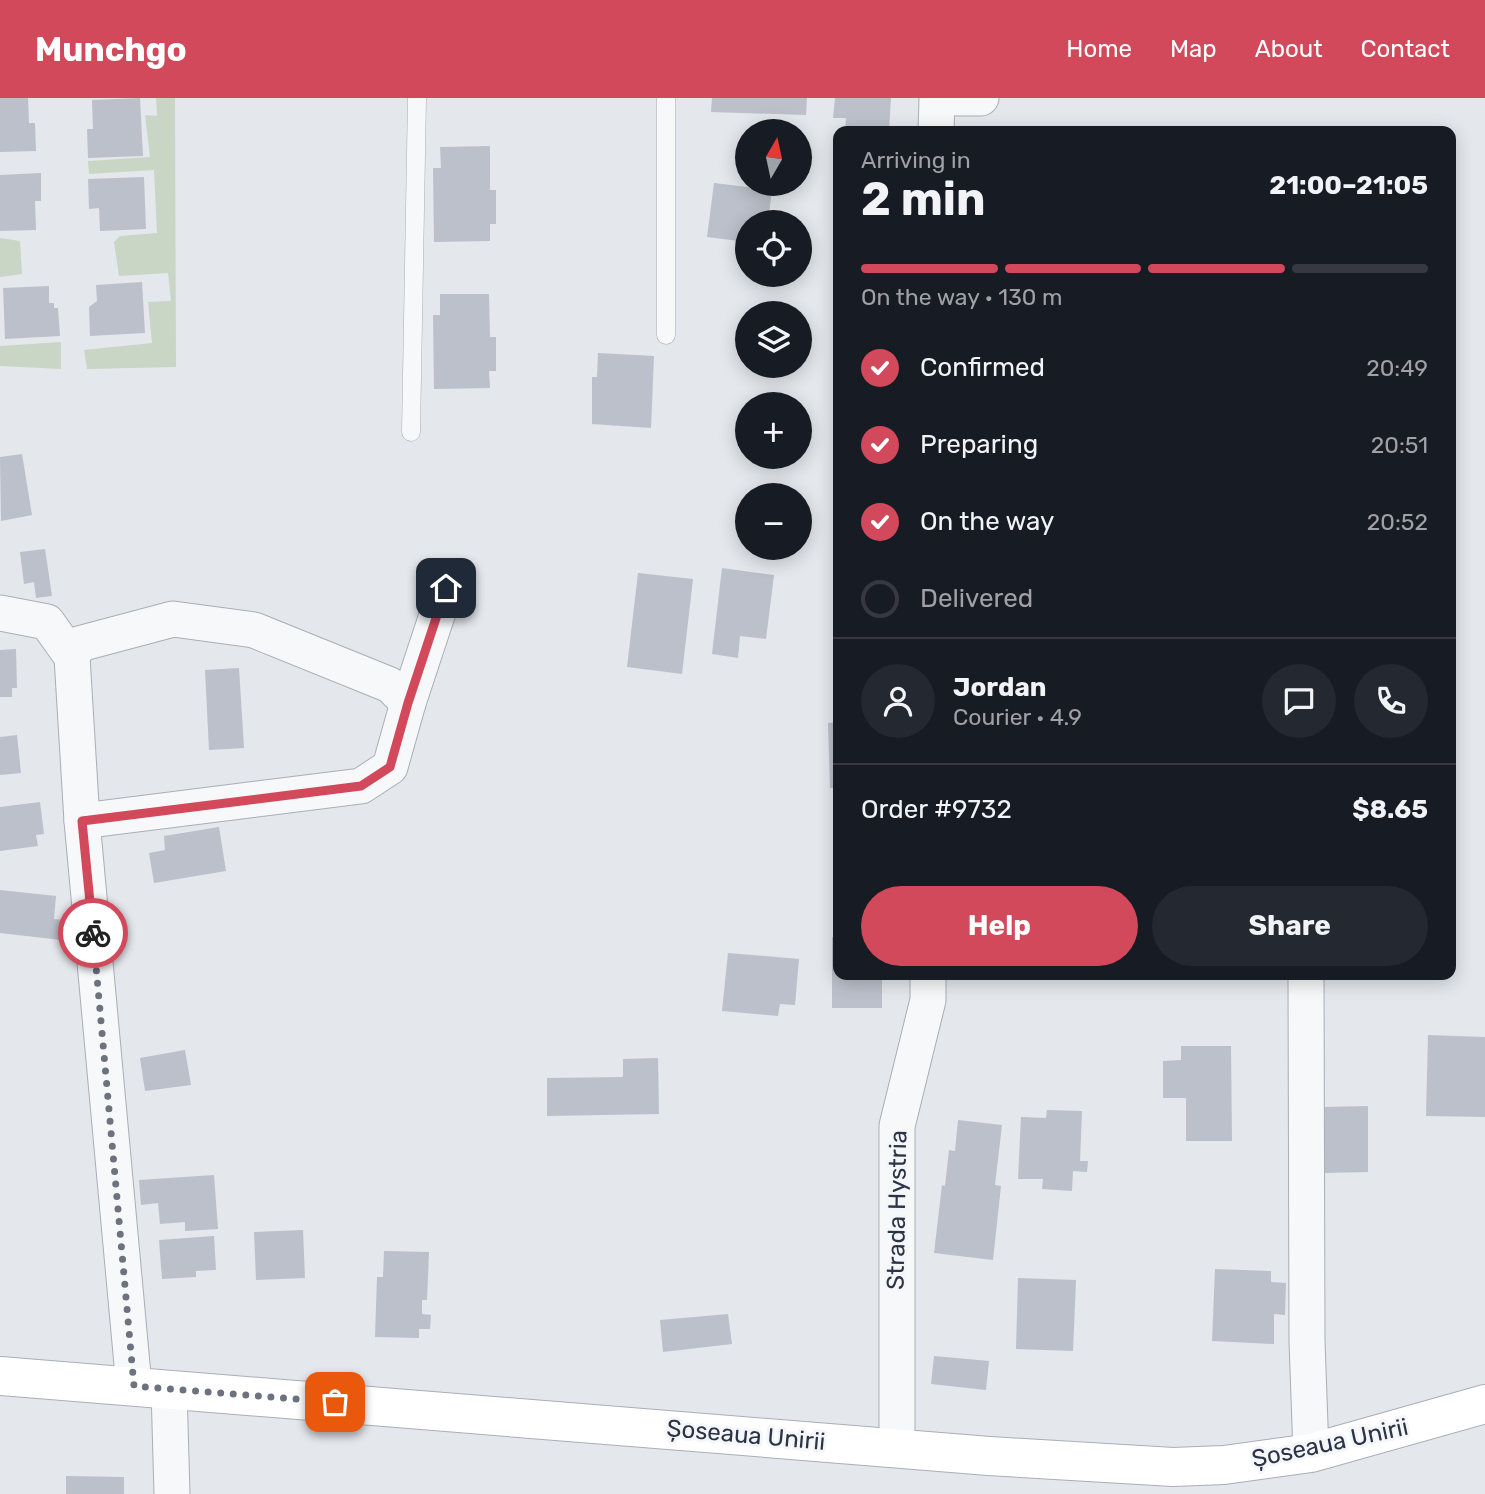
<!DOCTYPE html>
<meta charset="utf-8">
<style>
body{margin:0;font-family:Rubik,sans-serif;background:#242831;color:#f1f3f6;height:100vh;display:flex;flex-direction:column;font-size:26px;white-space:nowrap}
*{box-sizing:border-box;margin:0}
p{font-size:23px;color:#9ea1a6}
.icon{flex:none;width:38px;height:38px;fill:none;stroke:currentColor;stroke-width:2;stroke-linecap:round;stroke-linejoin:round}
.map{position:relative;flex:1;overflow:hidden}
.sheet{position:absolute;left:833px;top:28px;width:623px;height:854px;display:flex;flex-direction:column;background:#171b24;border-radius:14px;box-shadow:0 4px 18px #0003}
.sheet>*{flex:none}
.needle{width:46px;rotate:9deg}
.tools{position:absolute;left:735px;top:21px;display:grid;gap:14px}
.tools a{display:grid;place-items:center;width:77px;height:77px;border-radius:50%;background:#171b24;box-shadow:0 4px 18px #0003;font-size:35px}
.pin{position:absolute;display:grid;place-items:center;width:60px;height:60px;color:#fff;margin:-30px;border-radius:14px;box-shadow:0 4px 10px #0006}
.courier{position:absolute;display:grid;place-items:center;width:70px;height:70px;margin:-35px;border:5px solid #d1495b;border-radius:50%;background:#fff;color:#222;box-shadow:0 2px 9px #0007}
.summary em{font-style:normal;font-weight:700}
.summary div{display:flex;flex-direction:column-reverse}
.summary{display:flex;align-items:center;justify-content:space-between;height:119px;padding:0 28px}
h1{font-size:46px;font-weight:700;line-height:52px}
.bar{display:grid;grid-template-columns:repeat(4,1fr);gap:10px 7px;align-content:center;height:84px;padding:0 28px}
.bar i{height:9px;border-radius:5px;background:#363941}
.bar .current{background:#d1495b}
.bar p{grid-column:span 4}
.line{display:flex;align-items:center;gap:18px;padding:0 28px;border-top:2px solid #363941}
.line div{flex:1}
.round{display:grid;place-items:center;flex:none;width:74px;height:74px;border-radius:37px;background:#242831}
ol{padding:0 28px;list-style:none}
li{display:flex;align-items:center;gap:21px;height:77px}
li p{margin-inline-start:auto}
li .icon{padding:7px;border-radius:50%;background:#d1495b;color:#fff;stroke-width:4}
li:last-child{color:#9ea1a6}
li i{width:38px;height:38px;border:4px solid #363941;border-radius:50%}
.primary-button{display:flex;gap:14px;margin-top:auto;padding:14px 28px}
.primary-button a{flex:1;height:80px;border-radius:42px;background:#d1495b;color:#fff;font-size:28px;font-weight:700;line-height:80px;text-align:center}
.primary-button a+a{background:#242831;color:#f1f3f6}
header{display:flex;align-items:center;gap:42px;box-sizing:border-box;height:98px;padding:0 35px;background:#d1495b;color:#fff}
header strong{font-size:33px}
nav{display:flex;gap:38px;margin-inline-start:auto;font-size:24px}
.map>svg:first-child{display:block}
.green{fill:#c9d6c5}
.building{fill:#bbc0ca}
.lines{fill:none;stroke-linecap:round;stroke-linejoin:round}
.service-casing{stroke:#a9aeb7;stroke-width:19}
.minor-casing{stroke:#a9aeb7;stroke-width:37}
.secondary-casing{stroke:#a9aeb7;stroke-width:40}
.service{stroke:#f7f8fa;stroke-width:18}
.minor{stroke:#f7f8fa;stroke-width:35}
.secondary{stroke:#fff;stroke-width:38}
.done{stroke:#6c737f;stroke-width:7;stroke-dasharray:0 12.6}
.route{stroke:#d1495b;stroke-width:9}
.labels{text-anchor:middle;stroke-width:6;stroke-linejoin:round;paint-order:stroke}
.street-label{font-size:24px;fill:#2b3445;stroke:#f4f6f9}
</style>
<header>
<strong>Munchgo</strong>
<nav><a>Home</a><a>Map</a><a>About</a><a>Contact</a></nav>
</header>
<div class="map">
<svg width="1485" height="1396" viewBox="0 0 1485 1396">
<rect width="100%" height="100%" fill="#e4e7ec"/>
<g class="green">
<polygon points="156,0 175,0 176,269 87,271 84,252 152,245 148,204 171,203 168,175 119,178 114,144 120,138 157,135 154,72 89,76 88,63 150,59 145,17 157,18"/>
<polygon points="0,140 20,143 22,176 0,179"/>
<polygon points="61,244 61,271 0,268 0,248"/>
</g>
<g class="building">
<polygon points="0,0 28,0 29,25 35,25 36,53 0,54"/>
<polygon points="140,0 143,58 88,60 87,31 93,31 92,2"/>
<polygon points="712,0 807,0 806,17 711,14"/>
<polygon points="835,0 891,0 889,33 845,33 846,20 833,20"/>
<polygon points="490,48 490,92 496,92 496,126 490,126 490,143 434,144 433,70 441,70 440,49"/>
<polygon points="836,63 838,63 838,114 834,113"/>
<polygon points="41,75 41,103 35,103 36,132 0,133 0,77"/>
<polygon points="144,79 146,131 100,133 99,110 89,111 88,81"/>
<polygon points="714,85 772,92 768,124 747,124 747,144 707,139"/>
<polygon points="142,184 145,235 90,238 89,209 97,203 96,187"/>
<polygon points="49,188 49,205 54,205 54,210 58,210 60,238 5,241 3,190"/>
<polygon points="440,196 489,196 490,239 496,239 496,273 489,273 490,290 434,291 433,217 440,217"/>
<polygon points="598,255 654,258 651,330 592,326 592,279 597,279"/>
<polygon points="22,356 32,417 1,423 0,359"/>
<polygon points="45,451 52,498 36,500 34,484 24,486 20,454"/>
<polygon points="834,464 838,464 838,507 833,507"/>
<polygon points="722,470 774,477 766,541 740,538 738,560 712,556"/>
<polygon points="638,475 693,481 682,576 627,569"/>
<polygon points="16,551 17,590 12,590 12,599 0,599 0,552"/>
<polygon points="239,570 244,650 209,652 205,572"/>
<polygon points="838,624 838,690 830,690 828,625"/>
<polygon points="17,637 21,675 0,677 0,639"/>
<polygon points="40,704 44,736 36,737 38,748 0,753 0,709"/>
<polygon points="219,729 226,773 154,785 149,755 165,752 164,738"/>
<polygon points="0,792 56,798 54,821 72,823 70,843 0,835"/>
<polygon points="832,839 838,839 838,877 882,877 882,910 832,910"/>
<polygon points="728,855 799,861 795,907 780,906 778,918 722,913"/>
<polygon points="1428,937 1485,939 1485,1019 1426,1018"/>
<polygon points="1181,948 1231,948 1232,1043 1186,1043 1186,1000 1163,1000 1163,963 1181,962"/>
<polygon points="185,952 191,987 145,993 140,960"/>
<polygon points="658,960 659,1016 547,1018 547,980 623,979 623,961"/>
<polygon points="1368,1008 1368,1074 1324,1075 1324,1009"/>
<polygon points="1047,1012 1082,1013 1080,1063 1088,1063 1087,1074 1073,1073 1072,1093 1042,1091 1043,1081 1018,1081 1021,1019 1046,1020"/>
<polygon points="958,1022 1002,1027 995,1087 1001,1088 993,1162 934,1155 942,1087 945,1088 949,1052 955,1053"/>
<polygon points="214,1077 218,1131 185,1133 185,1124 160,1126 158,1105 141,1107 139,1082"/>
<polygon points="303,1132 305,1180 256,1182 254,1134"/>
<polygon points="214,1138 216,1172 196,1173 196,1179 162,1181 159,1142"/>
<polygon points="384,1153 429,1154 427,1202 422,1202 422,1216 431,1217 430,1231 419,1231 419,1240 375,1239 377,1179 383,1179"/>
<polygon points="1215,1171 1271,1173 1271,1184 1286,1185 1285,1217 1274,1216 1274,1246 1212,1243"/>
<polygon points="1018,1180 1076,1182 1073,1253 1016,1251"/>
<polygon points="728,1216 732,1246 663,1254 660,1222"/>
<polygon points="934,1258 989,1263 986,1292 931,1286"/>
<polygon points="66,1378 124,1379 124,1396 66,1396"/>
</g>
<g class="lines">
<defs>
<g id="service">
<polyline points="666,237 666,0"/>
<polyline points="411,334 417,0"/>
</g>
<g id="minor">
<polyline points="957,0 981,0"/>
<polyline points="936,33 937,0"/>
<polyline points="0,515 47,524 72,559"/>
<polyline points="82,723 361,688 390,669 408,605 446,490"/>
<polyline points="1306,877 1307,1243 1311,1355"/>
<polyline points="134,1288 82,723 72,559 79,546 173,521 254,532 390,587 408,605"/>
<polyline points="169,1291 172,1396"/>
<polyline points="897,1350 897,1028 928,902 928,877"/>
</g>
<polyline id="secondary" points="0,1278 989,1358 1173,1369 1224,1367 1311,1355 1485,1306"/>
</defs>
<use href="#service" class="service-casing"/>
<use href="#minor" class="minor-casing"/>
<use href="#secondary" class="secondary-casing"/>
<use href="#service" class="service"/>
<use href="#minor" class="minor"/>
<use href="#secondary" class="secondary"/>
</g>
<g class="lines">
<polyline class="done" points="93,835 134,1288 335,1304"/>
<polyline class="route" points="93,835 82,723 361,688 390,669 408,605 446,490"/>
</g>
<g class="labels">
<g class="street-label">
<text transform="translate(897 1112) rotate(-89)" y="8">Strada Hystria</text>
<text transform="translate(746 1337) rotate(5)" y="8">Șoseaua Unirii</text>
<text transform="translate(1330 1345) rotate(-12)" y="8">Șoseaua Unirii</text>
</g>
</g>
</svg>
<div class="tools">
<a><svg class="needle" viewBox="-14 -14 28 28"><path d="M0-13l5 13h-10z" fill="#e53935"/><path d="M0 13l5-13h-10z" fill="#9ea1a6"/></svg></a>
<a><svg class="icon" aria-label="locate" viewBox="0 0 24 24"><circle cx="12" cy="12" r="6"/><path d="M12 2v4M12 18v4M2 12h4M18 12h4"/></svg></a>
<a><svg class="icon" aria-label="layers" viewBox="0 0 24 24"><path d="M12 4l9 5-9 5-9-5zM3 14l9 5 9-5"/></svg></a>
<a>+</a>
<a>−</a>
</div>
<div class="pin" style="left:335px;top:1304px;background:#ea580c"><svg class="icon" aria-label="bag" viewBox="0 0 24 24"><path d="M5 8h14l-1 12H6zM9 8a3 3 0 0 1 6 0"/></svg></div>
<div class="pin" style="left:446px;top:490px;background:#1f2937"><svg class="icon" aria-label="home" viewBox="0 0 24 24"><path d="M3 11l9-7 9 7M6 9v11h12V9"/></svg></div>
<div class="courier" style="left:93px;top:835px"><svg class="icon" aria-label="bike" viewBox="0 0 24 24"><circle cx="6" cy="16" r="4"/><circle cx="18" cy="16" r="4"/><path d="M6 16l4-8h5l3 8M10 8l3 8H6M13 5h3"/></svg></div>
<section class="sheet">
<div class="summary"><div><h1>2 min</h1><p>Arriving in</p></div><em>21:00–21:05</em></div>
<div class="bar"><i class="current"></i><i class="current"></i><i class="current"></i><i></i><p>On the way · 130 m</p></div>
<ol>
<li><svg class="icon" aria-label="check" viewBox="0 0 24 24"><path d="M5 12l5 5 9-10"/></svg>Confirmed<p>20:49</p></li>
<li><svg class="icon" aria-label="check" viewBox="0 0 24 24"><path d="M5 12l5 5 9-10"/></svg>Preparing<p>20:51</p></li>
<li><svg class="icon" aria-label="check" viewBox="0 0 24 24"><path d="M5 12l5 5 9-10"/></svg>On the way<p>20:52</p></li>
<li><i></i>Delivered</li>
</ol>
<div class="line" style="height:126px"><a class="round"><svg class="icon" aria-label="person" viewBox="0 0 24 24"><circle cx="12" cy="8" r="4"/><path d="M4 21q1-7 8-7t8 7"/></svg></a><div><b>Jordan</b><p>Courier · 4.9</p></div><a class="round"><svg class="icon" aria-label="chat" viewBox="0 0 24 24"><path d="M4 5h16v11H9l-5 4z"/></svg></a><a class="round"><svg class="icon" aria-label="phone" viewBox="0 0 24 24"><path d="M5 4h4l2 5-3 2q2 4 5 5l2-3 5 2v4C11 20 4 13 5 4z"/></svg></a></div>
<div class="line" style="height:91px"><div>Order #9732</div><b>$8.65</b></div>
<div class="primary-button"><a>Help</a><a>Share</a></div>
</section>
</div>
